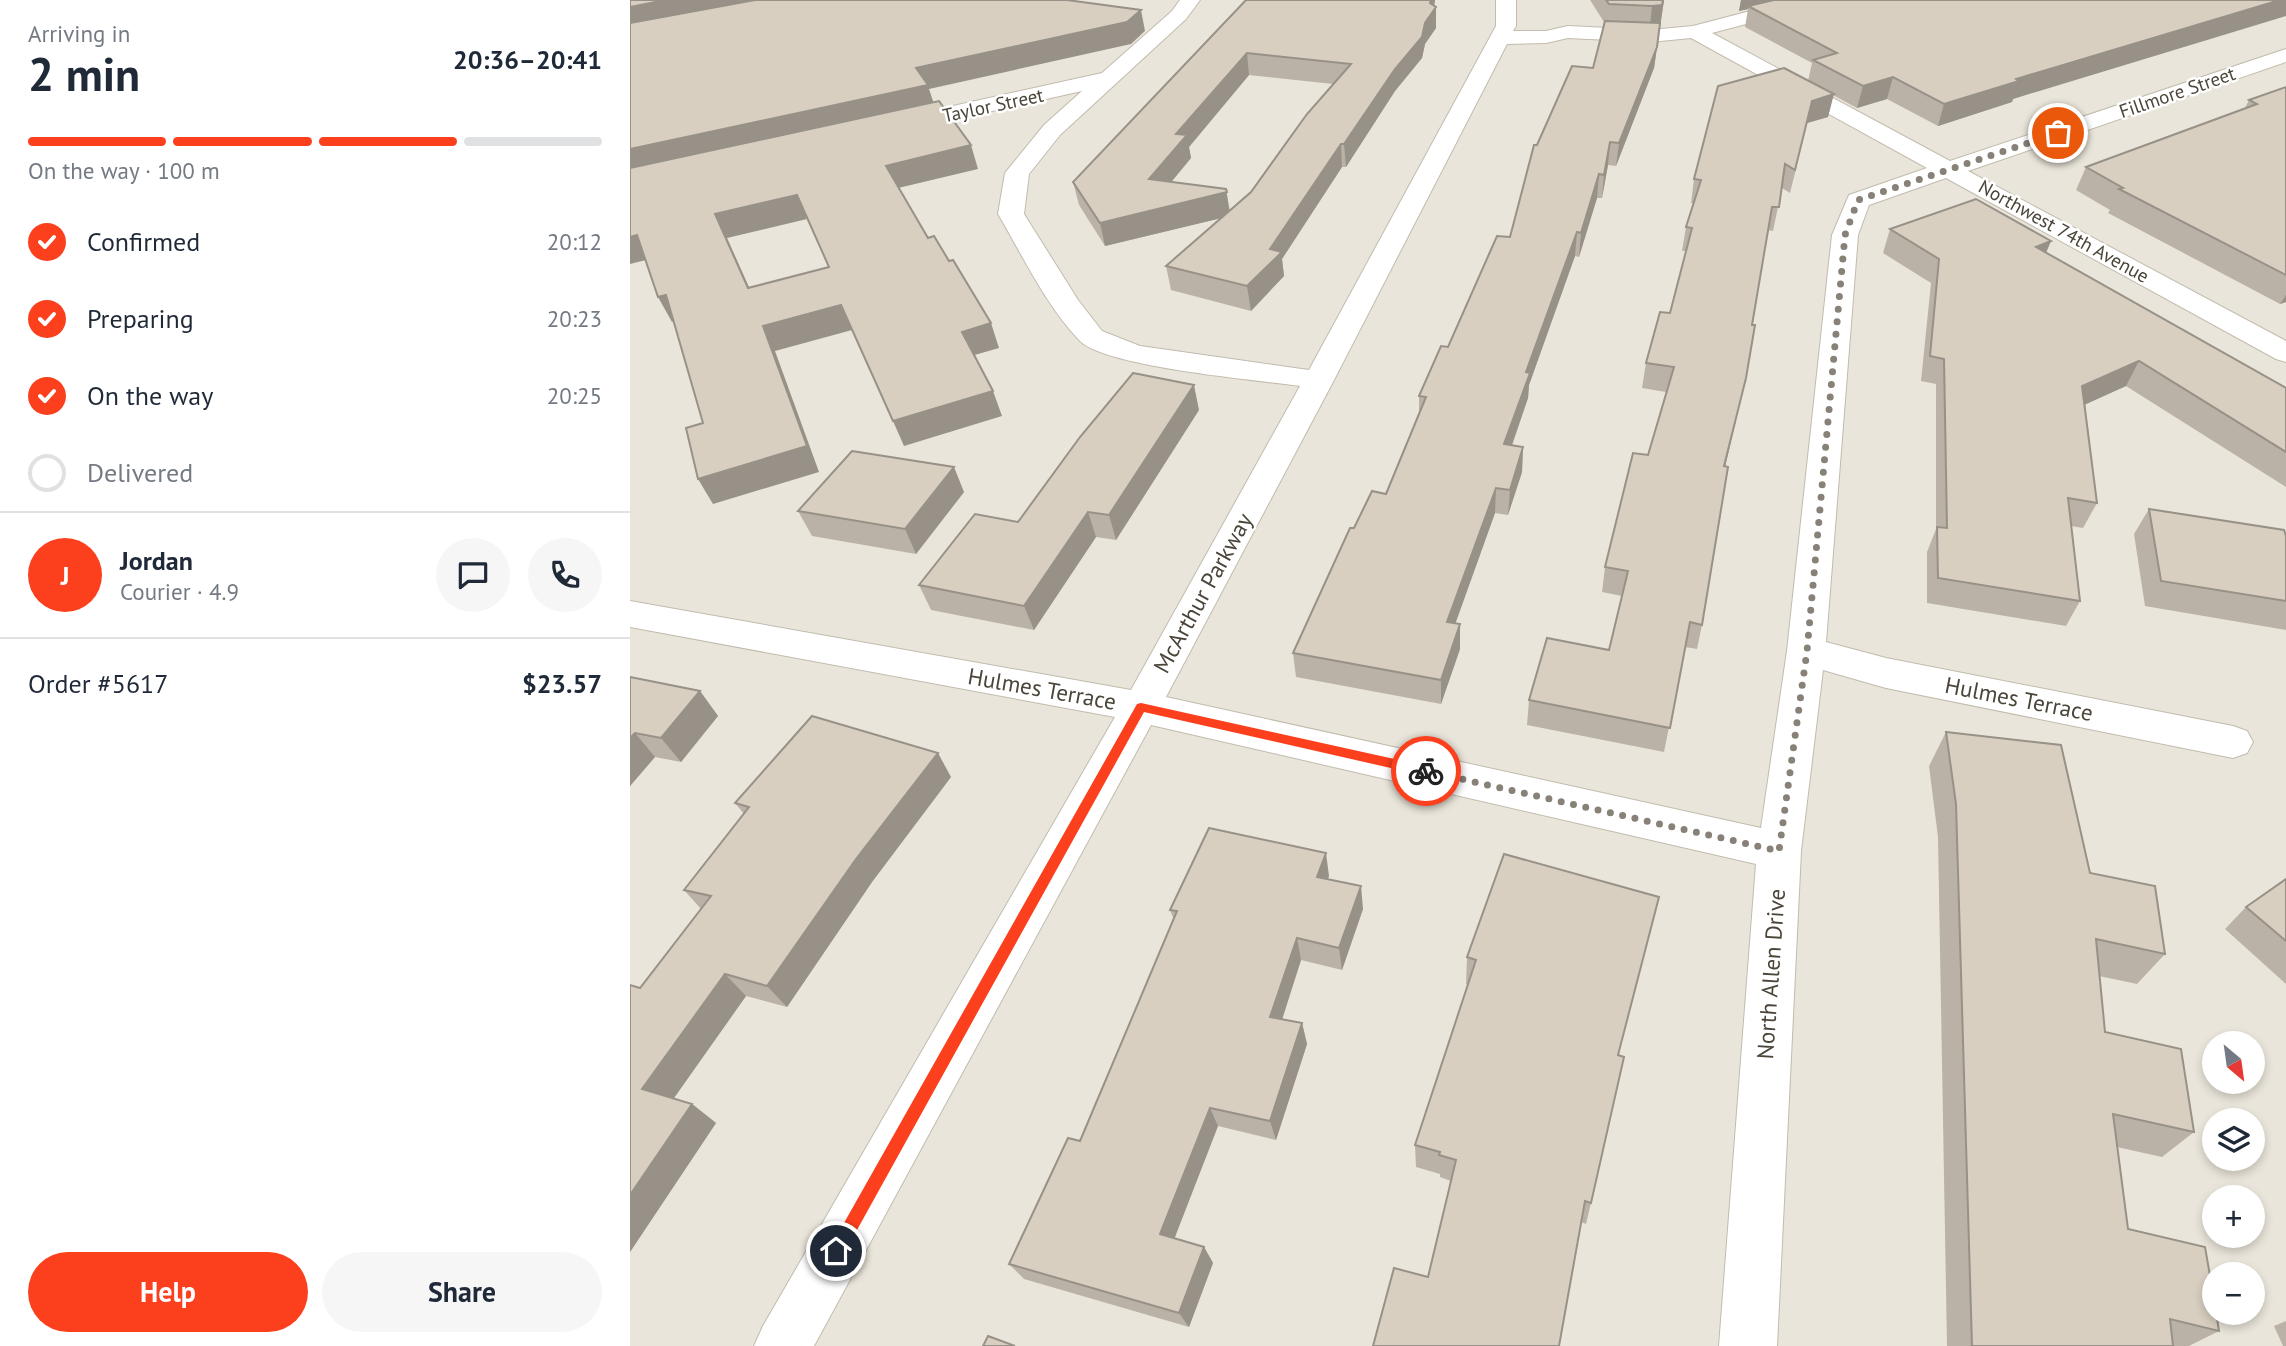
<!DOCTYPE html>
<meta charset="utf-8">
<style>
body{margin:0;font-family:"PT Sans",sans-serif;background:#f6f6f7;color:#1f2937;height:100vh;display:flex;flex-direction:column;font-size:26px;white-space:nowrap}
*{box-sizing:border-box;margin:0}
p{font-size:23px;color:#747a83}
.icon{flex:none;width:38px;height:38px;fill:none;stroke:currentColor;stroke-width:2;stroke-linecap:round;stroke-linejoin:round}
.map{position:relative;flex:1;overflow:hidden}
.panel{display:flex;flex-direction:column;background:#fff;width:630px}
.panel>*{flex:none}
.needle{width:46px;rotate:151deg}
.controls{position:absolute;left:1572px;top:1031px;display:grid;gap:14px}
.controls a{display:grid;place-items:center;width:63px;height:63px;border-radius:50%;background:#fff;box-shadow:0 4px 10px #0003;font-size:35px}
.pin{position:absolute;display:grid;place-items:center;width:60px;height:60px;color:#fff;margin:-30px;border:4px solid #fff;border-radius:50%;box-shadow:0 2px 7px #0007}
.courier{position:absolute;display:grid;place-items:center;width:70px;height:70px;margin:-35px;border:5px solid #fc3f1d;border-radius:50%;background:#fff;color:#222;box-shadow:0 2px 9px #0007}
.head em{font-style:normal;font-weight:800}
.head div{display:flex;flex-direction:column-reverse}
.head{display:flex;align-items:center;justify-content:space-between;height:119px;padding:0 28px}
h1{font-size:46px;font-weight:800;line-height:52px}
.bar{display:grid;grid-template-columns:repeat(4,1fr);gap:10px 7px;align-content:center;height:84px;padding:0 28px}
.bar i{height:9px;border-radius:5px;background:#e0e1e3}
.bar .on{background:#fc3f1d}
.bar p{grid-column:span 4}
.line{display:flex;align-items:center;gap:18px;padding:0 28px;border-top:2px solid #e0e1e3}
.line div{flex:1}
.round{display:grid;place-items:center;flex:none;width:74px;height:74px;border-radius:37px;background:#f6f6f7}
ol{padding:0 28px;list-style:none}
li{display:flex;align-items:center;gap:21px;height:77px}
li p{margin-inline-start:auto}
li .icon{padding:7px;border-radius:50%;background:#fc3f1d;color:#fff;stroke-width:4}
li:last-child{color:#747a83}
li i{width:38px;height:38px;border:4px solid #e0e1e3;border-radius:50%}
.primary-button{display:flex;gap:14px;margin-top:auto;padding:14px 28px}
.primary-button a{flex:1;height:80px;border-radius:42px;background:#fc3f1d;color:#fff;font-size:28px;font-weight:800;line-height:80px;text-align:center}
.primary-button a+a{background:#f6f6f7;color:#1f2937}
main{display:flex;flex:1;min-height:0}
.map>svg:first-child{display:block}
.residential{fill:#eae5da;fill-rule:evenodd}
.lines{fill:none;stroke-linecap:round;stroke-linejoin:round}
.street-casing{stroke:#c2bbae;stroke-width:2}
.street{fill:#fff;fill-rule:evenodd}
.wall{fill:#bab2a6;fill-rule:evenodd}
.shaded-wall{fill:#979187}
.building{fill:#d8cfc1;stroke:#979187;stroke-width:2;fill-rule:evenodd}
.route{fill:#fc3f1d}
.done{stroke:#878178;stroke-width:7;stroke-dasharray:0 12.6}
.labels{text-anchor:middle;stroke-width:5;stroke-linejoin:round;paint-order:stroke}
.far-street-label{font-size:19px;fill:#4b4439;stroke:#fff}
.street-label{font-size:23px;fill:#4b4439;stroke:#fff}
</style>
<main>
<section class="panel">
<div class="head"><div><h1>2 min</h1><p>Arriving in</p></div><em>20:36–20:41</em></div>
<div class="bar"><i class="on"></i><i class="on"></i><i class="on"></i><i></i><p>On the way · 100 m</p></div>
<ol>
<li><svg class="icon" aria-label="check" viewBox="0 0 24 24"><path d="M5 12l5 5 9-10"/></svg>Confirmed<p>20:12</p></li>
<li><svg class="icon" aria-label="check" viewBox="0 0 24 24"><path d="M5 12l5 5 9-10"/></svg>Preparing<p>20:23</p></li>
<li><svg class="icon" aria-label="check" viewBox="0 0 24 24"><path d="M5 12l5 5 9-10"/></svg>On the way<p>20:25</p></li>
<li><i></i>Delivered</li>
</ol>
<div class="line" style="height:126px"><b class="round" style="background:#fc3f1d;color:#fff">J</b><div><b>Jordan</b><p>Courier · 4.9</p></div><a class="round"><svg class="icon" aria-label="chat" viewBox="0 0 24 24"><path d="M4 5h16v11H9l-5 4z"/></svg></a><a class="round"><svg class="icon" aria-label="phone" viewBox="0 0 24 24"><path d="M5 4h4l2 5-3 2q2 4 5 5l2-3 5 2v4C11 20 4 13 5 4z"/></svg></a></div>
<div class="line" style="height:91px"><div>Order #5617</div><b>$23.57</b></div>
<div class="primary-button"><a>Help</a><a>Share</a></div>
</section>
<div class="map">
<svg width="1656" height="1346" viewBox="0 0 1656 1346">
<rect width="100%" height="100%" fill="#f6f3ec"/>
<path class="residential" d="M0,0H1656V1346H0ZM1584,1043H1622V1082H1584ZM1584,1120H1622V1158H1584ZM1584,1197H1622V1236H1584ZM1584,1274H1622V1312H1584Z"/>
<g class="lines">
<defs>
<path id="street" d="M550,0H570L556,19L430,135L399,174L394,214L448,300L472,331L510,346L679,370L866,26V0H886V26L883,31H916L938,26L1020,30L1063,26L1162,0H1195L1192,4L1082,33L1320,161L1656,49V62L1338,171L1656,341V362L1646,359L1316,178L1239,205L1228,235L1196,642L1256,658L1603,726L1617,731L1623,742L1617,753L1603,758L1256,688L1193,670L1171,851L1147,1346H1089L1126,864L521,725L184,1346H124L133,1326L485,717L0,627V601L501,690L670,386C628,380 476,367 450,341C416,306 393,256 368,214L375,173L414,125L452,91L269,132L261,130L257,125L261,120L269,118L472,73L542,11ZM938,38L1020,42L1061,38L1297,168L1219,195L1202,235L1157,651L1131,828L536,697L704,380L877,44L916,43Z"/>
</defs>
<use href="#street" class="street-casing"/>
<use href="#street" class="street"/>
</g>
<g class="wall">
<path d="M616,0L805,6L806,28L795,44L792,58L765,91L716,167H712L652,259L654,276L621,311L541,290L536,266L591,218L475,246L449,205L443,182ZM619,75L703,84L621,192L600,211L596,189L541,182L561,158L559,147Z"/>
<polygon points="960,0 1034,0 1024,68 986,166 978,165 972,198 967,198 949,257 945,256 899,385 898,398 882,446 893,447 892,472 878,515 865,513 825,623 830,624 830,649 811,704 666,677 663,653 724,528 756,494 789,413 789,396 818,347 880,237 907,145 963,68 974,22"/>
<polygon points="1111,0 1656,0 1383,99 1382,102 1308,126 1257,99 1227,108 1203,95 1198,117 1177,123 1160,193 1152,188 1143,231 1138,230 1122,325 1110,403 1095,467 1072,625 1067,649 1055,647 1034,752 897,725 899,700 979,650 992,596 972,592 975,567 1018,455 1036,392 1012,388 1016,363 1040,313 1056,251 1052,251 1056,227 1063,203 1061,203 1064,179 1178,81 1182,63 1115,27 1118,9 1109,11"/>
<polygon points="1656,87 1656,302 1650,304 1478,213 1480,210 1446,190 1456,167 1615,108 1619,100"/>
<polygon points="1260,229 1416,252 1656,388 1656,487 1496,386 1455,404 1467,503 1453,528 1441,526 1450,601 1436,626 1297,603 1297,552 1306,529 1306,384 1291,381 1301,283 1253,253"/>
<polygon points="569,410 486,540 466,537 404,630 301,610 289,585 388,522"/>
<polygon points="334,492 286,554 182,536 168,511"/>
<polygon points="1519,509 1656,536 1656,630 1515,606 1504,534"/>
<polygon points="0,677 70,691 88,716 51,762 25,757 0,786"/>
<polygon points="1316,732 1460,873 1535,954 1507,984 1469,976 1475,1032 1564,1132 1532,1157 1487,1147 1498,1229 1589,1331 1559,1346 1317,1346 1308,837 1299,766"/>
<polygon points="321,777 242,882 157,1007 116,996 43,1099 62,1104 86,1123 0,1252 10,988 71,909 54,890 114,814 105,803"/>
<polygon points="874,854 989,1055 961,1203 956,1224 951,1222 798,1277 821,1181 810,1177 810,1174 786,1167 785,1145 838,985 836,984 837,957"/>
<polygon points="699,876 698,879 733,909 712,970 671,960 652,1020 672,1023 677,1044 646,1140 588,1126 544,1238 574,1247 583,1263 559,1327 394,1279 379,1264 450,1141 544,920 540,910"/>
<polygon points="1656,879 1656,984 1595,929 1616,907"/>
<polygon points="1656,1321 1656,1346 1653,1346 1644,1326"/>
</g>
<g class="shaded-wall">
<polygon points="36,0 153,0 0,30 0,7"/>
<polygon points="801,0 805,0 804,10 806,7 806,28 795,44 792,58 765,91 716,167 714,144"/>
<polygon points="1034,0 1024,68 986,166 989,143 1020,27 1022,6"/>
<polygon points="1111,0 1152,0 1118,6 1118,9 1109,11"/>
<polygon points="1650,0 1656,0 1656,16 1383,99 1382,102 1308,126 1314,104 1386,79"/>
<polygon points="511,10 515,31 501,44 299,89 305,107 0,175 0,149 286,68"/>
<polygon points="617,53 619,75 559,147 561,158 524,203 519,179 546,134"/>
<polygon points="1263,77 1257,99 1227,108 1233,86"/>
<polygon points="1204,94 1198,117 1177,123 1160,193 1182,101"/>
<polygon points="980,142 978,165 972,198 974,175"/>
<polygon points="711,144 712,167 652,259 654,276 621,311 617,286 640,249"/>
<polygon points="341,145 348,169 264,189 256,166"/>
<polygon points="969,174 967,198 949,257 951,233"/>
<polygon points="596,189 600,216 475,246 470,223"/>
<polygon points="167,195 177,219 97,238 130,312 118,288 85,214"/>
<polygon points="947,232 945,256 899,385 898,398 873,470 874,444 896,372"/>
<polygon points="7,235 20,259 0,264 0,237"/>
<polygon points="1421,241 1411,265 1406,247"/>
<polygon points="36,295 50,320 42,322 28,297"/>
<polygon points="1656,295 1656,302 1650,304"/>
<polygon points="211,305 222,330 145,351 189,472 83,504 68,479 133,326"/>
<polygon points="361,323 369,348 341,356 332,332"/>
<polygon points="1509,361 1496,386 1441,411 1452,386"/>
<polygon points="1116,378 1110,403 1089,492 1094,466"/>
<polygon points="564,385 569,410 486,540 479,515"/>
<polygon points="363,391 372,416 274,446 263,421"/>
<polygon points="893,447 892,472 878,515 880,490"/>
<polygon points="324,467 334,492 286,554 275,529"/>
<polygon points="866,488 865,513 817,647 817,622"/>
<polygon points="458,512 466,537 404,630 394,606"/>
<polygon points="830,624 830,649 811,704 811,680"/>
<polygon points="70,691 88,716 51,762 31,738"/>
<polygon points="5,733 25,757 0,786 0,738"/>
<polygon points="308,753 321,777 242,882 157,1007 137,986 226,859"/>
<polygon points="696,853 699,876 690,900 687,877"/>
<polygon points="731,886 733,909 712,970 709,948"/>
<polygon points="667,938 671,960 646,1038 640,1017"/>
<polygon points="95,974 116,996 37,1108 12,1089"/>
<polygon points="672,1023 677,1044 646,1140 640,1121"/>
<polygon points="62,1104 86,1123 0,1252 0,1195"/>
<polygon points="580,1108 588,1126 540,1250 530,1234"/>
<polygon points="574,1247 583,1263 559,1327 549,1313"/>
</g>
<g class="building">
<polygon points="0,0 36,0 0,7"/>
<polygon points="125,0 437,0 511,10 497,22 286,68 298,85 0,149 0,23"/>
<polygon points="616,0 801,0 800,3 806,7 795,23 792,37 765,69 714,144 711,144 640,249 652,252 617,286 536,266 621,192 677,114 721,64 617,53 546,134 557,135 519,179 596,189 597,192 470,223 443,182"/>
<polygon points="976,0 1033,0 1032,5 1022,6 979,4"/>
<polygon points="1144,0 1650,0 1386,79 1389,81 1314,104 1263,77 1233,86 1183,60 1207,53 1118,6"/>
<polygon points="975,21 1030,23 1027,47 989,143 980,142 974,175 969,174 951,233 947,232 896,372 900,373 874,444 893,447 880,490 866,488 817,622 830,624 811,680 663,653 720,528 724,528 742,491 756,494 796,397 789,396 811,346 818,347 867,236 880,237 904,145 907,145 942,66 963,68"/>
<polygon points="1154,68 1204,94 1182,101 1165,170 1155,164 1149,207 1142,207 1122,325 1125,325 1116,378 1094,466 1098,467 1072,625 1060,622 1040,728 899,700 917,638 979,650 998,571 975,567 1003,453 1018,455 1044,367 1016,363 1030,312 1040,313 1062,228 1056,227 1071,180 1064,179 1088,86"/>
<polygon points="1656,87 1656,275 1489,189 1493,188 1456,167 1627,104 1619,100"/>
<path d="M309,101L341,145L256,166L298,238L304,236L319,261L323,260L361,323L332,332L363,391L263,421L211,305L133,326L177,446L68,479L56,428L73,423L36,295L28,297L7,235L0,237V168ZM167,195L199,267L118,288L85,214Z"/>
<polygon points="1346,199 1421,241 1406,247 1656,388 1656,452 1509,361 1452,386 1467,503 1438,498 1450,601 1308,578 1307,527 1317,528 1314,359 1300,356 1309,259 1260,229"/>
<polygon points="503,373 564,385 479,515 458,512 394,606 289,585 345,514 388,522 450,437"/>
<polygon points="222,451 324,467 275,529 168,511"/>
<polygon points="1519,509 1654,530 1656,536 1656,601 1531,581"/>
<polygon points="0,677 70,691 31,738 5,733 0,738"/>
<polygon points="182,716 308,753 226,859 137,986 95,974 12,1089 62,1104 0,1195 0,985 10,988 81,896 54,890 119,807 105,803"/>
<polygon points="1316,732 1431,745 1460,873 1525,886 1535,954 1466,939 1475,1032 1551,1049 1564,1132 1483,1114 1498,1229 1575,1247 1584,1298 1584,1312 1586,1312 1589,1331 1540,1319 1543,1346 1342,1346 1326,804"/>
<polygon points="579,828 696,853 687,877 731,886 709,948 667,938 640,1017 672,1023 640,1121 580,1108 530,1234 574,1247 549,1313 379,1264 438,1138 450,1141 547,911 540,910"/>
<polygon points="874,854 1029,897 988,1055 994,1057 961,1203 955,1201 929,1346 743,1346 764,1268 798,1277 826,1160 809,1155 810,1152 785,1145 846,960 837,957"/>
<polygon points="1656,879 1656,941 1616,907"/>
<polygon points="358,1336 385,1346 353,1346"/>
</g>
<polygon class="route" points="511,703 796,766 802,771 796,776 514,712 212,1257 206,1259 201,1257 198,1251 201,1246 507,704"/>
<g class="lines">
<polyline class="done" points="796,771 1149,851 1177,651 1215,235 1228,200 1428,133"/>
</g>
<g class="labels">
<g class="far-street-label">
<text transform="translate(1547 92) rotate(-19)" y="7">Fillmore Street</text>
<text transform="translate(363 105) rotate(-12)" y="7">Taylor Street</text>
<text transform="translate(1434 231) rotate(29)" y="7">Northwest 74th Avenue</text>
</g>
<g class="street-label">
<text transform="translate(573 593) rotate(-61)" y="8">McArthur Parkway</text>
<text transform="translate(412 689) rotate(10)" y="8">Hulmes Terrace</text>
<text transform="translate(1389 699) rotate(11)" y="8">Hulmes Terrace</text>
<text transform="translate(1141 974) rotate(-86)" y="8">North Allen Drive</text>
</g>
</g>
</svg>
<div class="controls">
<a><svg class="needle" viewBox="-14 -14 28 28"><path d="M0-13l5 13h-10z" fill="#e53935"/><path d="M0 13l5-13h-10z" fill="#747a83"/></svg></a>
<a><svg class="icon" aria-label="layers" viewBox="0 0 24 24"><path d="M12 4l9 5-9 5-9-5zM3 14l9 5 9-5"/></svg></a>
<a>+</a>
<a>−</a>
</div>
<div class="pin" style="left:1428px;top:133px;background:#ea580c"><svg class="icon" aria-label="bag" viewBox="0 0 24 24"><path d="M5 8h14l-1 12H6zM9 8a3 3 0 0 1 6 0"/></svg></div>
<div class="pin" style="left:206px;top:1251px;background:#1f2937"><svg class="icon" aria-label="home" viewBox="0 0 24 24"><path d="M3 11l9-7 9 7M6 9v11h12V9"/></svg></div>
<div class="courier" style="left:796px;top:771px"><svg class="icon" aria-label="bike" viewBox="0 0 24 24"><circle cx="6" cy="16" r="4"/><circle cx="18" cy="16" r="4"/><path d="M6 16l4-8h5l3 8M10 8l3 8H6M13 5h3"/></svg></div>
</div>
</main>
